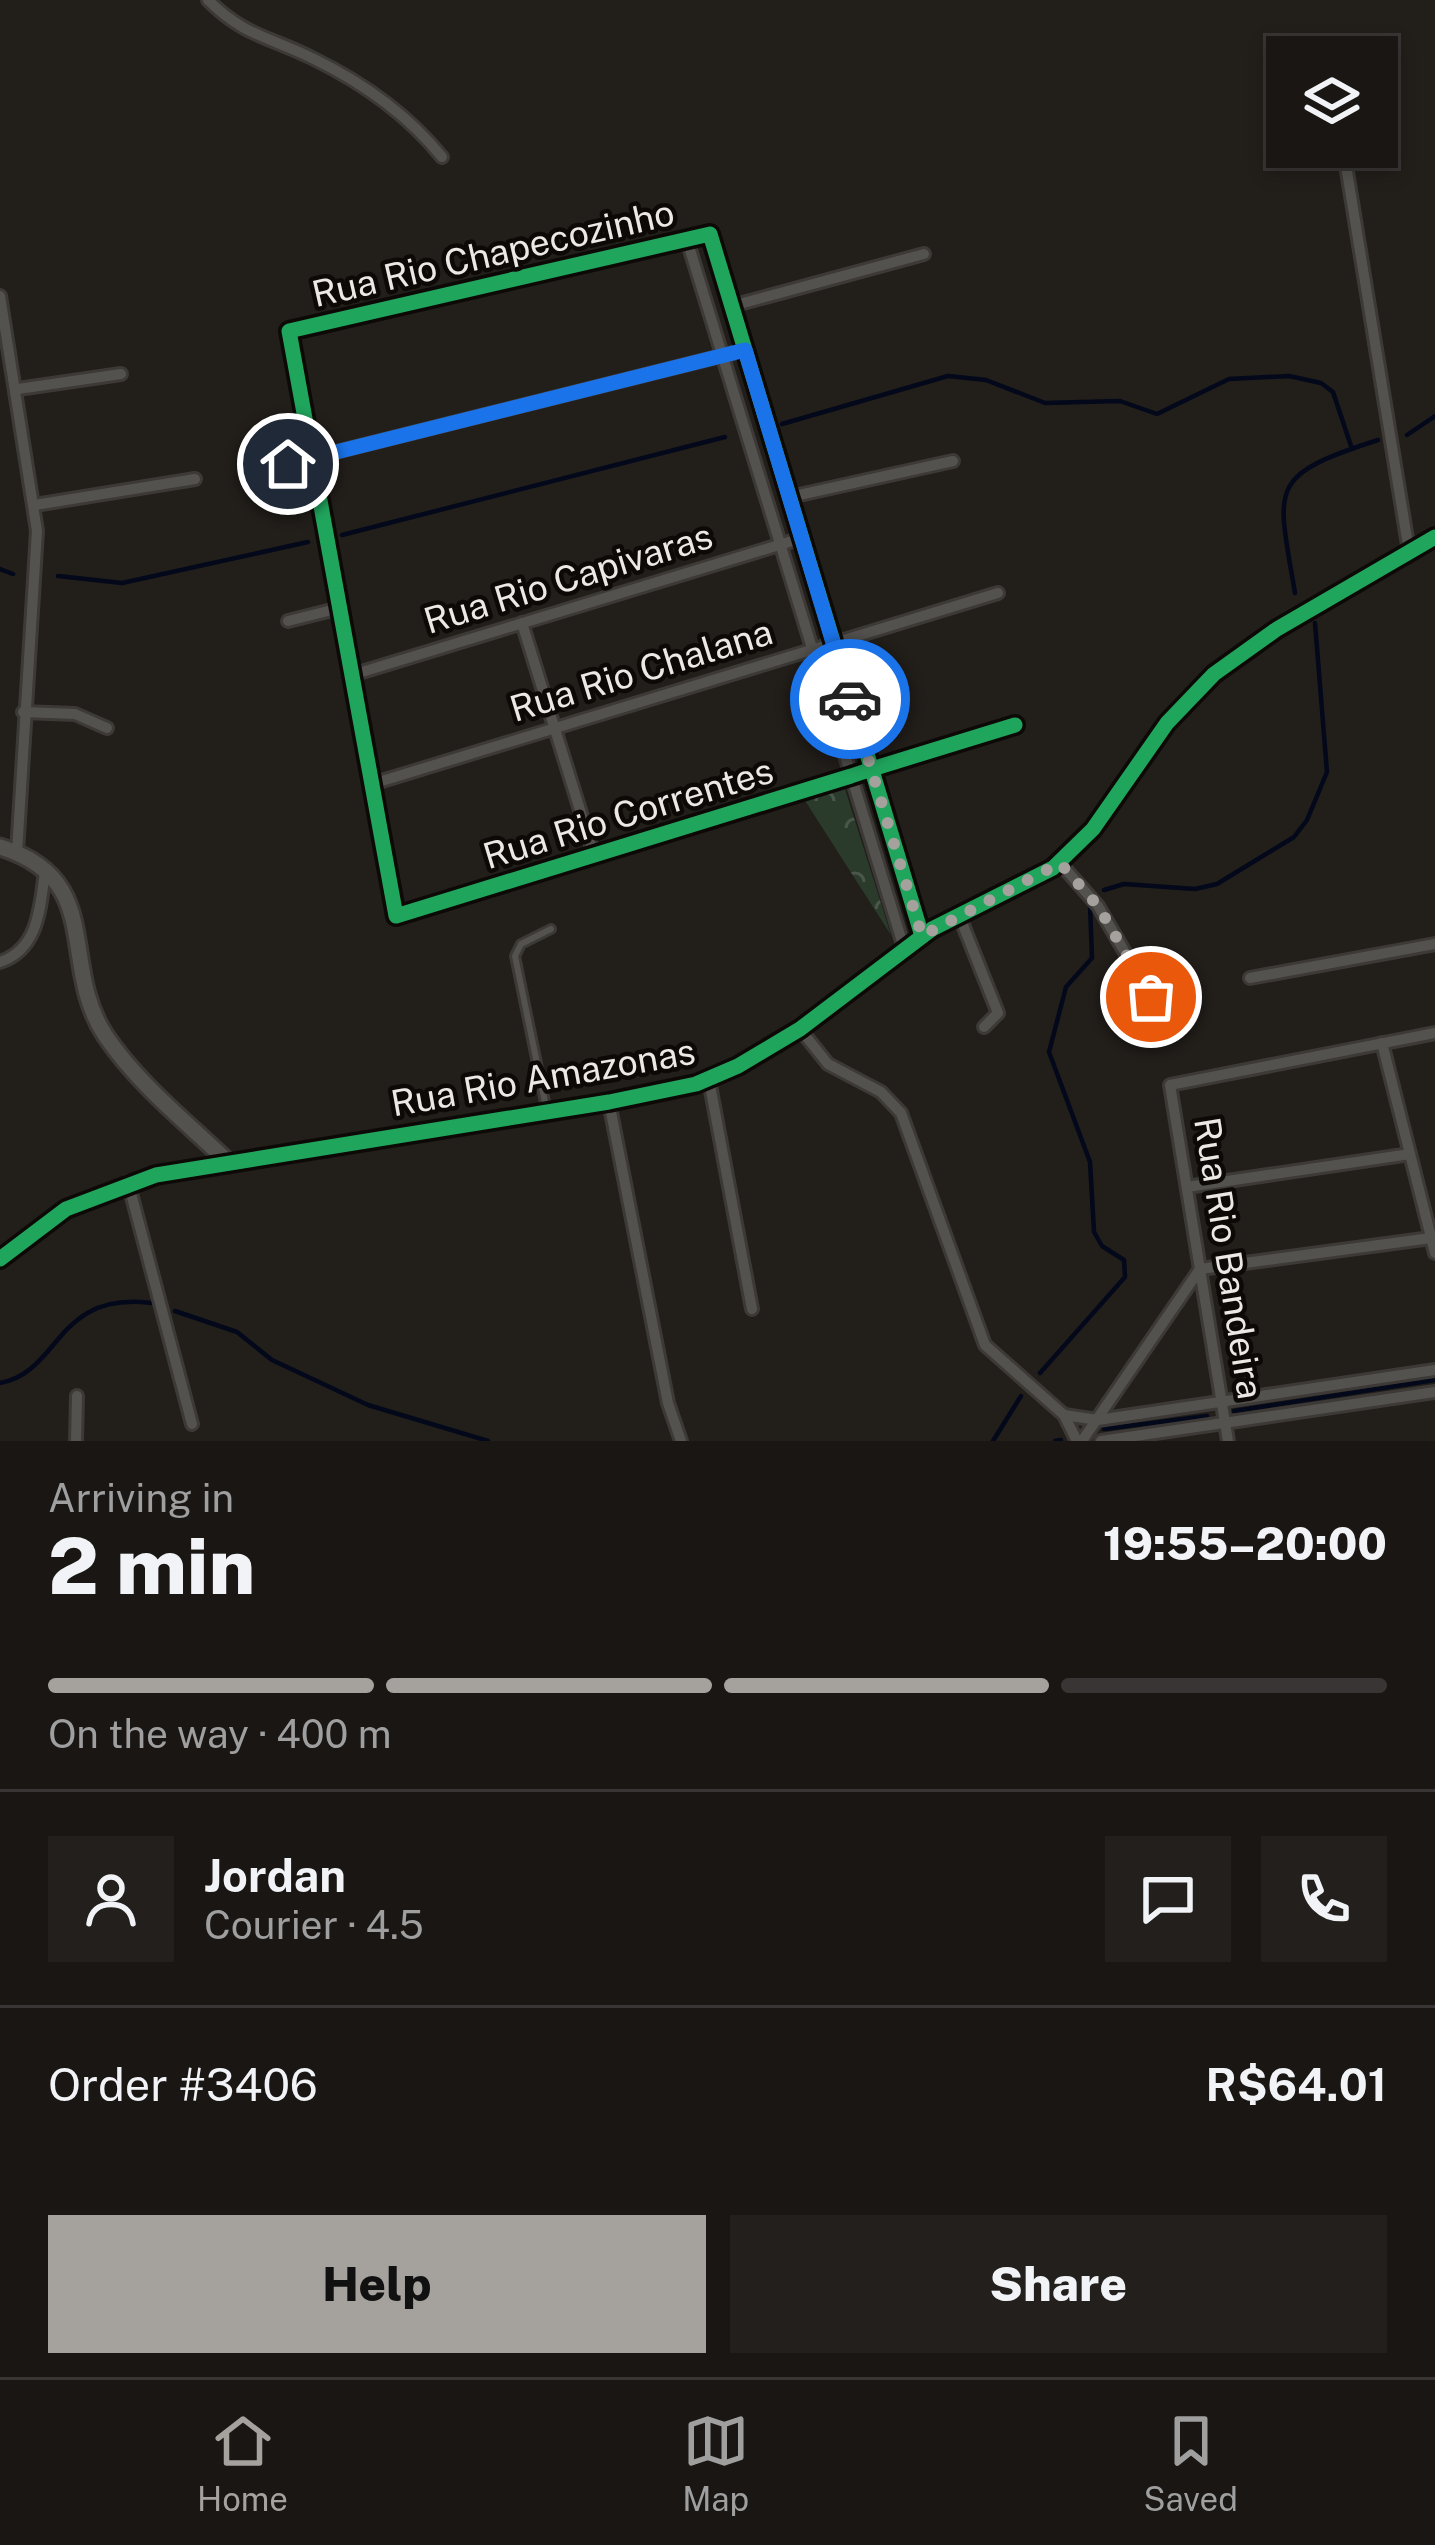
<!DOCTYPE html>
<meta charset="utf-8">
<style>
body{margin:0;font-family:"Public Sans",sans-serif;background:#231f1d;color:#f1f3f6;height:100vh;display:flex;flex-direction:column;font-size:45px;white-space:nowrap}
*{box-sizing:border-box;margin:0}
p{font-size:39px;color:#9f9fa0}
.icon{flex:none;width:66px;height:66px;fill:none;stroke:currentColor;stroke-width:2;stroke-linecap:round;stroke-linejoin:round}
.map{position:relative;height:1441px;overflow:hidden}
.side{display:flex;flex-direction:column;background:#1a1614;flex:1}
.side>*{flex:none}
.fabs{position:absolute;left:1266px;top:36px;display:grid;gap:24px}
.fabs a{display:grid;place-items:center;width:132px;height:132px;border-radius:0px;background:#1a1614;box-shadow:0 6px 18px #0003,0 0 0 3px #383534;font-size:60px}
.pin{position:absolute;display:grid;place-items:center;width:102px;height:102px;color:#fff;margin:-51px;border:6px solid #fff;border-radius:50%;box-shadow:0 3px 12px #0007}
.courier{position:absolute;display:grid;place-items:center;width:120px;height:120px;margin:-60px;border:9px solid #1a73e8;border-radius:50%;background:#fff;color:#222;box-shadow:0 3px 15px #0007}
.summary em{font-style:normal;font-weight:800}
.summary div{display:flex;flex-direction:column-reverse}
.summary{display:flex;align-items:center;justify-content:space-between;height:204px;padding:0 48px}
h1{font-size:78px;font-weight:800;line-height:90px}
.bar{display:grid;grid-template-columns:repeat(4,1fr);gap:18px 12px;align-content:center;height:144px;padding:0 48px}
.bar i{height:15px;border-radius:9px;background:#383534}
.bar .active{background:#a5a19d}
.bar p{grid-column:span 4}
.line{display:flex;align-items:center;gap:30px;padding:0 48px;border-top:3px solid #383534}
.line div{flex:1}
.round{display:grid;place-items:center;flex:none;width:126px;height:126px;border-radius:0px;background:#231f1d}
.cta{display:flex;gap:24px;margin-top:auto;padding:24px 48px}
.cta a{flex:1;height:138px;border-radius:0px;background:#a5a19d;color:#111;font-size:48px;font-weight:800;line-height:138px;text-align:center}
.cta a+a{background:#231f1d;color:#f1f3f6}
.dock{display:flex;justify-content:space-around;align-items:center;height:168px;border-top:3px solid #383534;background:#1a1614;font-size:33px;color:#9f9fa0}
.dock a{display:grid;justify-items:center;gap:6px}
.dock .active{color:#a5a19d}
.map>svg:first-child{display:block}
.park{fill:url(#park-crowns)}
.lines{fill:none;stroke-linecap:round;stroke-linejoin:round}
.stream{stroke:#03081a;stroke-width:4.5}
.lane-casing{stroke:#3c3936;stroke-width:12}
.street-casing{stroke:#3c3936;stroke-width:16}
.secondary-casing{stroke:#3c3936;stroke-width:21}
.lane{stroke:#54524f;stroke-width:6}
.street{stroke:#54524f;stroke-width:10}
.secondary{stroke:#54524f;stroke-width:15}
.cycleway-casing{stroke:#0c0906;stroke-width:22}
.cycleway{stroke:#20a55d;stroke-width:15}
.done{stroke:#a5a19d;stroke-width:12;stroke-dasharray:0 21.6}
.route{stroke:#1a73e8;stroke-width:15}
.labels{text-anchor:middle;stroke-width:9;stroke-linejoin:round;paint-order:stroke}
.street-label{font-size:36px;fill:#ece8e3;stroke:#0c0906}
</style>
<div class="map">
<svg width="1435" height="1441" viewBox="0 0 1435 1441">
<defs>
<pattern id="park-crowns" width="20" height="18" patternUnits="userSpaceOnUse" patternTransform="scale(3)"><rect width="20" height="18" fill="#2a3b2c"/><path d="M2 6a3 3 0 1 1 6 0M12 15a3 3 0 1 1 6 0" fill="none" stroke="#49574a"/></pattern>
</defs>
<rect width="100%" height="100%" fill="#221e1a"/>
<polygon class="park" points="844,786 891,935 804,799"/>
<g class="lines">
<g class="stream">
<polyline points="782,424 948,376 986,380 1045,403 1120,401 1157,414 1229,379 1289,376 1321,383 1333,392 1352,449"/>
<polyline points="1407,435 1435,416"/>
<polyline points="342,535 725,437"/>
<polyline points="0,569 13,574"/>
<polyline points="58,576 122,583 308,542"/>
<path d="M1295,593C1277,486 1266,476 1378,440"/>
<polyline points="1104,890 1124,884 1195,889 1217,884 1294,837 1307,820 1327,772 1315,623"/>
<polyline points="175,1311 237,1332 272,1360 368,1405 488,1441"/>
<polyline points="1040,1373 1125,1277 1124,1260 1102,1246 1094,1232 1090,1162 1049,1052 1066,987 1092,958 1090,905"/>
<path d="M0,1383C61,1372 55,1291 151,1303"/>
<polyline points="1234,1411 1435,1380"/>
<polyline points="1104,1429 1207,1416"/>
<polyline points="993,1441 1021,1396"/>
<polyline points="1055,1441 1061,1440"/>
</g>
<defs>
<polyline id="lane" points="547,1112 515,956 521,944 551,929"/>
<g id="street">
<path d="M208,0C245,37 271,37 314,59C363,83 408,115 442,157"/>
<polyline points="1343,147 1409,551"/>
<polyline points="687,240 904,948"/>
<polyline points="0,296 37,531 17,852"/>
<polyline points="732,306 924,254"/>
<polyline points="18,389 121,374"/>
<polyline points="264,470 745,350"/>
<polyline points="790,497 953,461"/>
<polyline points="35,505 195,479"/>
<polyline points="288,621 340,608"/>
<polyline points="522,623 594,855"/>
<polyline points="352,675 802,538"/>
<polyline points="23,712 75,714 107,728"/>
<polyline points="372,784 998,593"/>
<polyline points="1060,863 1098,906 1151,997"/>
<polyline points="959,915 998,1013 984,1027"/>
<path d="M922,936C852,702 781,468 710,234L289,331L396,916L851,776L872,769L1015,725"/>
<path d="M0,962C39,949 40,907 45,872"/>
<polyline points="1250,978 1435,944"/>
<polyline points="800,1029 828,1064 881,1092 901,1113 985,1345 1064,1415 1077,1441"/>
<polyline points="1382,1043 1435,1253"/>
<polyline points="709,1080 752,1309"/>
<polyline points="609,1102 668,1403 681,1441"/>
<polyline points="128,1182 192,1424"/>
<polyline points="1187,1187 1410,1154"/>
<polyline points="1064,1415 1098,1420 1435,1370"/>
<polyline points="76,1441 77,1396"/>
<polyline points="1082,1441 1200,1269 1431,1238"/>
<polyline points="1101,1441 1435,1392"/>
<polyline points="1228,1441 1170,1085 1435,1033"/>
</g>
<g id="secondary">
<path d="M0,847C106,880 58,963 105,1035C137,1083 185,1121 227,1161"/>
<polyline points="0,1259 66,1209 156,1175 609,1102 696,1084 738,1066 800,1029 932,929 1053,868 1093,829 1167,723 1214,674 1277,629 1435,537"/>
</g>
</defs>
<use href="#lane" class="lane-casing"/>
<use href="#street" class="street-casing"/>
<use href="#secondary" class="secondary-casing"/>
<use href="#lane" class="lane"/>
<use href="#street" class="street"/>
<use href="#secondary" class="secondary"/>
<defs>
<g id="cycleway">
<path d="M922,936C852,702 781,468 710,234L289,331L396,916L851,776L872,769L1015,725"/>
<polyline points="0,1259 66,1209 156,1175 609,1102 696,1084 738,1066 800,1029 932,929 1053,868 1093,829 1167,723 1214,674 1277,629 1435,537"/>
</g>
</defs>
<use href="#cycleway" class="cycleway-casing"/>
<use href="#cycleway" class="cycleway"/>
</g>
<g class="lines">
<polyline class="done" points="850,699 922,936 1060,863 1098,906 1151,997"/>
<polyline class="route" points="288,464 745,350 850,699"/>
</g>
<g class="labels">
<g class="street-label">
<text transform="translate(493 253) rotate(-13)" y="13">Rua Rio Chapecozinho</text>
<text transform="translate(568 578) rotate(-17)" y="13">Rua Rio Capivaras</text>
<text transform="translate(641 670) rotate(-17)" y="13">Rua Rio Chalana</text>
<text transform="translate(628 813) rotate(-17)" y="13">Rua Rio Correntes</text>
<text transform="translate(543 1077) rotate(-10)" y="13">Rua Rio Amazonas</text>
<text transform="translate(1229 1258) rotate(81)" y="13">Rua Rio Bandeira</text>
</g>
</g>
</svg>
<div class="fabs">
<a><svg class="icon" aria-label="layers" viewBox="0 0 24 24"><path d="M12 4l9 5-9 5-9-5zM3 14l9 5 9-5"/></svg></a>
</div>
<div class="pin" style="left:1151px;top:997px;background:#ea580c"><svg class="icon" aria-label="bag" viewBox="0 0 24 24"><path d="M5 8h14l-1 12H6zM9 8a3 3 0 0 1 6 0"/></svg></div>
<div class="pin" style="left:288px;top:464px;background:#1f2937"><svg class="icon" aria-label="home" viewBox="0 0 24 24"><path d="M3 11l9-7 9 7M6 9v11h12V9"/></svg></div>
<div class="courier" style="left:850px;top:699px"><svg class="icon" aria-label="car" viewBox="0 0 24 24"><path d="M5 17H2v-5l4-1 3-4h7l3 4 3 1v5h-3M9 17h6M6 11h13"/><circle cx="7" cy="17" r="2"/><circle cx="17" cy="17" r="2"/></svg></div>
</div>
<section class="side">
<div class="summary"><div><h1>2 min</h1><p>Arriving in</p></div><em>19:55–20:00</em></div>
<div class="bar"><i class="active"></i><i class="active"></i><i class="active"></i><i></i><p>On the way · 400 m</p></div>
<div class="line" style="height:216px"><a class="round"><svg class="icon" aria-label="person" viewBox="0 0 24 24"><circle cx="12" cy="8" r="4"/><path d="M4 21q1-7 8-7t8 7"/></svg></a><div><b>Jordan</b><p>Courier · 4.5</p></div><a class="round"><svg class="icon" aria-label="chat" viewBox="0 0 24 24"><path d="M4 5h16v11H9l-5 4z"/></svg></a><a class="round"><svg class="icon" aria-label="phone" viewBox="0 0 24 24"><path d="M5 4h4l2 5-3 2q2 4 5 5l2-3 5 2v4C11 20 4 13 5 4z"/></svg></a></div>
<div class="line" style="height:156px"><div>Order #3406</div><b>R$64.01</b></div>
<div class="cta"><a>Help</a><a>Share</a></div>
</section>
<nav class="dock">
<a class="active"><svg class="icon" aria-label="home" viewBox="0 0 24 24"><path d="M3 11l9-7 9 7M6 9v11h12V9"/></svg>Home</a>
<a><svg class="icon" aria-label="map" viewBox="0 0 24 24"><path d="M3 6l6-2 6 2 6-2v14l-6 2-6-2-6 2zM9 4v14M15 6v14"/></svg>Map</a>
<a><svg class="icon" aria-label="saved" viewBox="0 0 24 24"><path d="M7 4h10v16l-5-4-5 4z"/></svg>Saved</a>
</nav>
